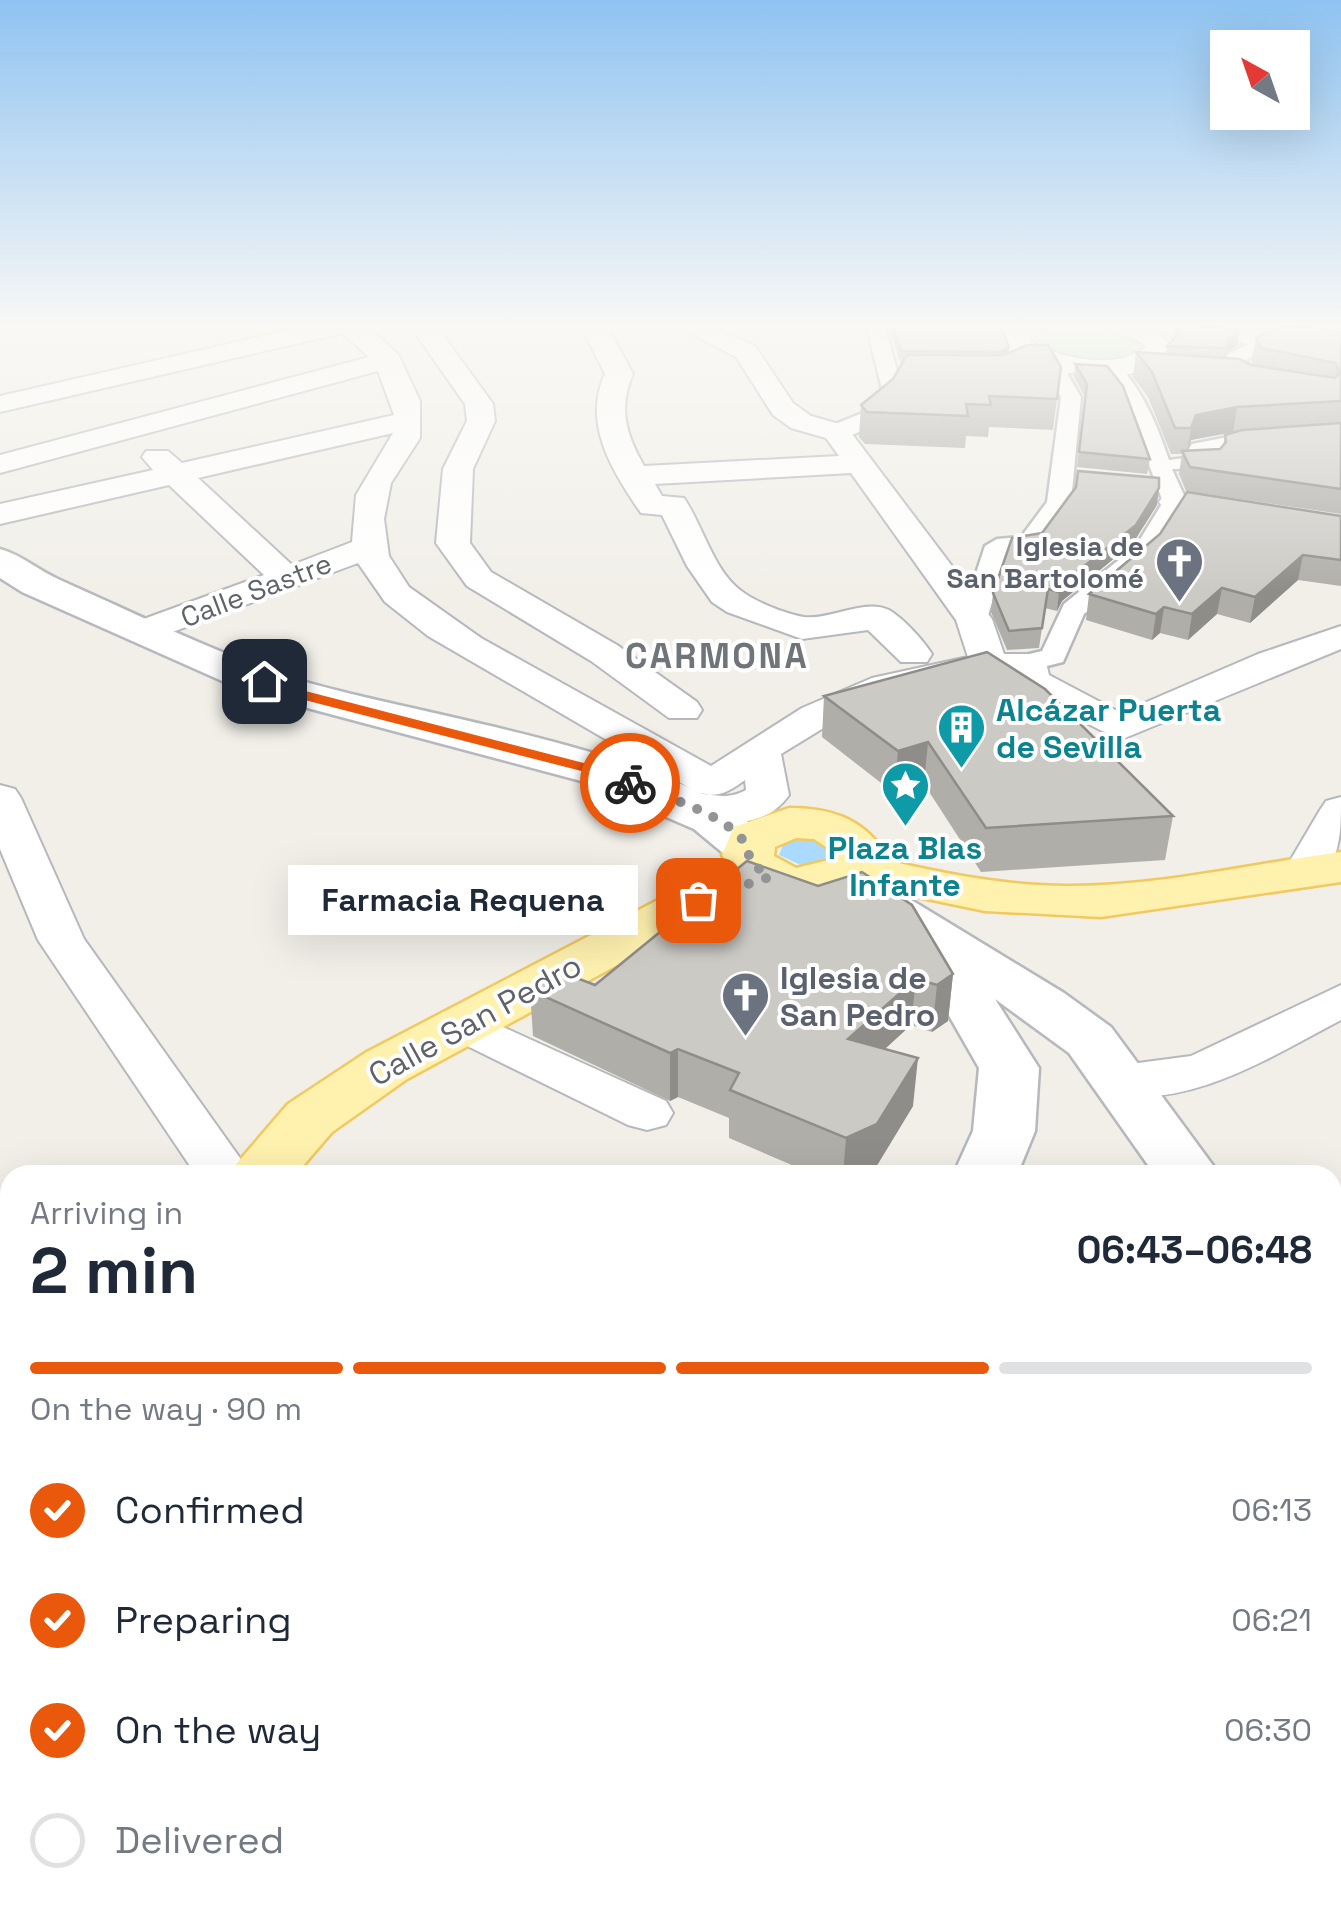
<!DOCTYPE html>
<meta charset="utf-8">
<style>
body{margin:0;font-family:"Space Grotesk",sans-serif;background:#f2f2f3;color:#1f2937;height:100vh;display:flex;flex-direction:column;font-size:38px;white-space:nowrap}
*{box-sizing:border-box;margin:0}
p{font-size:32px;color:#747a83}
.icon{flex:none;width:55px;height:55px;fill:none;stroke:currentColor;stroke-width:2;stroke-linecap:round;stroke-linejoin:round}
.map{position:relative;flex:1;overflow:hidden}
.sheet{position:absolute;left:0px;top:1165px;width:1342px;height:752px;display:flex;flex-direction:column;background:#fff;border-radius:30px 30px 0 0;box-shadow:0 10px 40px #0002}
.sheet>*{flex:none}
.needle{width:65px;rotate:320deg}
.controls{position:absolute;left:1210px;top:30px;display:grid;gap:20px}
.controls a{display:grid;place-items:center;width:100px;height:100px;border-radius:0px;background:#fff;box-shadow:0 10px 40px #0002;font-size:50px}
.pin{position:absolute;display:grid;place-items:center;width:85px;height:85px;color:#fff;margin:-42px;border-radius:20px;box-shadow:0 5px 15px #0006}
.courier{position:absolute;display:grid;place-items:center;width:100px;height:100px;margin:-50px;border:8px solid #ea580c;border-radius:50%;background:#fff;color:#222;box-shadow:0 2px 12px #0007}
.bubble{position:absolute;height:70px;border-radius:0px;background:#fff;box-shadow:0 10px 40px #0002;font-size:32px;font-weight:800;line-height:70px;text-align:center}
.overview em{font-style:normal;font-weight:800}
.overview div{display:flex;flex-direction:column-reverse}
.overview{display:flex;align-items:center;justify-content:space-between;height:170px;padding:0 30px}
h1{font-size:65px;font-weight:800;line-height:75px}
.bar{display:grid;grid-template-columns:repeat(4,1fr);gap:15px 10px;align-content:center;height:120px;padding:0 30px}
.bar i{height:12px;border-radius:8px;background:#e0e1e3}
.bar .on{background:#ea580c}
.bar p{grid-column:span 4}
ol{padding:0 30px;list-style:none}
li{display:flex;align-items:center;gap:30px;height:110px}
li p{margin-inline-start:auto}
li .icon{padding:10px;border-radius:50%;background:#ea580c;color:#fff;stroke-width:4}
li:last-child{color:#747a83}
li i{width:55px;height:55px;border:5px solid #e0e1e3;border-radius:50%}
.map>svg:first-child{display:block}
.green{fill:#c5e8c5}
.water{fill:#aadaff}
.lines{fill:none;stroke-linecap:round;stroke-linejoin:round}
.pedestrian-casing{stroke:#b5b8bc;stroke-width:5}
.minor-casing{stroke:#b5b8bc;stroke-width:4}
.tertiary-casing{stroke:#b5b8bc;stroke-width:5}
.primary-casing{stroke:#f2c960;stroke-width:5}
.pedestrian{fill:#fff;fill-rule:evenodd}
.minor{fill:#fff;fill-rule:evenodd}
.tertiary{fill:#fff;fill-rule:evenodd}
.primary{fill:#fff2af;fill-rule:evenodd}
.wall{fill:#afaea9;fill-rule:evenodd}
.shaded-wall{fill:#8f8d8a}
.building{fill:#cccac5;stroke:#8f8d8a;stroke-width:2.5}
.route{fill:#ea580c}
.done{stroke:#929495;stroke-width:10;stroke-dasharray:0 18}
.labels{text-anchor:middle;stroke-width:8;stroke-linejoin:round;paint-order:stroke}
.far-worship-label{font-size:28px;font-weight:bold;fill:#5b616d;stroke:#fff;text-anchor:end}
.far-street-label{font-size:28px;fill:#5f6368;stroke:#fff}
.culture-label{font-size:32px;font-weight:bold;fill:#0d838f;stroke:#fff;text-anchor:start}
.worship-label{font-size:32px;font-weight:bold;fill:#5b616d;stroke:#fff;text-anchor:start}
.street-label{font-size:32px;fill:#5f6368;stroke:#fff}
.far-district-label{font-size:35px;font-weight:bold;letter-spacing:2.5px;fill:#70757a;stroke:#fff}
</style>
<div class="map">
<svg width="1341" height="1916" viewBox="0 0 1341 1916">
<rect width="100%" height="100%" fill="#f1efe8"/>
<g class="green">
<path d="M1065,324C1094,324 1131,323 1148,348C1119,377 1061,357 1029,346V333Z"/>
<polygon points="0,1618 10,1618 10,1805 0,1817"/>
</g>
<polygon class="water" points="807,838 828,847 829,857 803,866 779,855 784,843"/>
<g class="lines">
<defs>
<g id="pedestrian">
<path d="M866,324H884L902,389C886,412 861,443 828,437V427L865,412L882,389Z"/>
<polygon points="1270,334 1287,338 1246,360 1253,374 1250,378 1236,378 1225,358 1228,354"/>
<polygon points="1065,357 1075,363 1068,375 1081,397 1071,502 1037,549 1007,553 987,619 974,627 965,625 961,619 985,546 997,539 1021,537 1047,502 1061,397 1048,375 1058,359"/>
<path d="M1102,362H1116C1143,391 1156,422 1169,460L1193,457L1189,449L1192,444L1233,436L1341,430V442L1237,449L1215,456L1219,463L1216,468L1172,469L1187,502L1154,556L1084,614L1063,662L1031,670L1021,668L1017,662L1021,656L1042,651L1064,604L1136,546L1163,502L1124,398L1099,366Z"/>
</g>
<g id="minor">
<path d="M315,324L368,327L398,354L420,401V438L391,483L384,519L389,556L409,587L481,638L711,766L802,708L872,678L968,657L956,620L851,473L655,484L662,496L684,498C703,526 713,569 740,590C755,602 786,614 804,617C830,620 865,598 889,610C904,619 923,640 932,654L927,662H901L868,630L802,639L727,612L712,602L687,566L662,515L641,513C612,471 582,423 605,374L580,324H606L633,374C618,408 626,435 644,466L839,456L826,438L791,428L773,415L736,357L673,324H706L755,346L793,403L811,416L846,426L992,619L1004,654H1044L1049,675L1121,713L1258,654L1341,626V649L1120,740L1017,688L1011,676L898,694L830,724L781,754L789,795C760,838 698,820 657,808L651,799L657,790C688,782 716,807 746,790L745,780C728,792 719,798 698,793L428,636L385,602L358,563L143,643L130,640L125,632L130,624L264,575L169,485L0,524V504L153,470L142,457L146,451H168L182,463L394,415L378,371L0,473V455L369,357L343,333L0,412V396ZM393,433L356,495L352,542L292,565L198,478Z"/>
<polygon points="409,324 435,324 493,404 495,421 473,469 470,543 491,572 617,645 697,702 702,710 697,718 669,718 591,661 467,586 436,543 443,469 467,421 465,404"/>
<path d="M1020,324H1052L1029,341C1059,358 1116,371 1146,347C1135,333 1113,338 1102,324C1134,324 1154,322 1173,349C1139,394 1050,375 1008,351L1002,337Z"/>
<polygon points="1169,324 1341,335 1341,351 1175,338 1162,330"/>
<polygon points="1175,493 1341,518 1341,538 1164,509 1159,502 1164,495"/>
<polygon points="0,785 15,789 21,798 84,939 252,1175 196,1175 38,940 0,849"/>
<path d="M1341,797C1341,831 1341,852 1322,880L1306,884L1290,880L1284,871L1320,810L1326,801Z"/>
<path d="M1341,985V1020C1270,1057 1183,1114 1100,1092L1092,1080L1100,1068L1191,1056Z"/>
<polygon points="461,1008 666,1101 673,1113 666,1125 647,1130 628,1125 443,1034 436,1023 443,1012"/>
<polygon points="10,1264 10,1308 0,1311 0,1267"/>
<polygon points="947,1908 1054,1908 1057,1916 950,1916"/>
</g>
<g id="tertiary">
<path d="M0,549C22,555 39,571 60,580C132,612 203,647 277,673C393,714 705,750 772,847L765,858L747,862L729,858L694,829L585,782L247,692L22,592L0,578Z"/>
<polygon points="866,879 885,884 1064,993 1111,1027 1220,1175 1155,1175 1069,1053 995,999 1039,1068 1035,1131 1017,1175 953,1175 973,1131 979,1068 908,944 847,906 840,895 847,884"/>
<polygon points="1332,1343 1341,1345 1341,1410 1332,1407"/>
<polygon points="1332,1533 1341,1536 1341,1604 1332,1601"/>
<polygon points="1332,1708 1341,1711 1341,1793 1332,1789"/>
<polygon points="497,1908 600,1908 604,1916 501,1916"/>
</g>
<g id="primary">
<path d="M789,808C829,808 860,817 883,850L880,859C942,873 1005,886 1069,886C1161,886 1250,864 1341,852V882L1101,917L985,911L860,885L811,899L770,894L717,911L407,1079L332,1132L295,1175H227L288,1104L365,1053L679,889L733,872L722,855L734,827ZM796,838L814,839L832,851L829,860L796,868L774,856L775,847Z"/>
<polygon points="10,1503 10,1635 0,1638 0,1507"/>
<polygon points="10,1788 10,1885 0,1889 0,1792"/>
</g>
</defs>
<use href="#pedestrian" class="pedestrian-casing"/>
<use href="#minor" class="minor-casing"/>
<use href="#tertiary" class="tertiary-casing"/>
<use href="#primary" class="primary-casing"/>
<use href="#pedestrian" class="pedestrian"/>
<use href="#minor" class="minor"/>
<use href="#tertiary" class="tertiary"/>
<use href="#primary" class="primary"/>
</g>
<g class="wall">
<polygon points="891,324 1000,324 1009,347 1009,353 1061,367 1053,430 989,427 988,437 966,436 965,448 865,444 859,437 861,405 893,379 901,365 891,333"/>
<path d="M1218,324H1307L1299,327L1341,331V514L1186,491L1179,474L1182,454H1171L1148,397L1133,377L1136,352L1166,354L1167,346L1173,340L1175,327L1240,330L1237,346L1228,352L1227,359L1253,366L1251,362L1256,338L1280,327ZM1235,432L1225,435L1223,446L1220,449L1188,451L1191,440Z"/>
<polygon points="1075,364 1150,459 1147,474 1077,467 1085,397 1074,377"/>
<polygon points="1157,505 1133,543 1062,601 1057,611 1045,608 1039,648 1007,650 991,612 993,593 1042,533"/>
<polygon points="1341,516 1341,586 1298,580 1250,623 1217,614 1188,640 1160,633 1152,640 1086,620 1089,594"/>
<polygon points="824,696 1173,816 1165,860 981,872 924,784 894,793 822,737"/>
<polygon points="953,974 948,1021 932,1032 911,1025 885,1049 913,1106 873,1172 867,1175 815,1175 729,1138 729,1118 678,1097 670,1101 533,1036 530,990 595,985"/>
</g>
<g class="shaded-wall">
<polygon points="1240,330 1237,346 1228,352 1227,339"/>
<polygon points="1009,347 1008,362 997,366 999,352"/>
<polygon points="1237,407 1233,432 1191,440 1187,453 1191,428 1196,415"/>
<polygon points="1159,488 1157,505 1133,543 1062,601 1057,611 1059,592 1064,582"/>
<polygon points="1303,555 1298,580 1250,623 1255,597"/>
<polygon points="1222,588 1217,614 1188,640 1192,614"/>
<polygon points="1164,607 1160,633 1152,640 1156,614"/>
<polygon points="928,742 924,784 894,793 898,751"/>
<polygon points="953,974 948,1021 932,1032 937,985"/>
<polygon points="916,979 911,1025 844,1086 848,1039"/>
<polygon points="678,1049 678,1097 670,1101 670,1053"/>
<polygon points="918,1058 913,1106 873,1172 867,1175 843,1175 846,1138"/>
</g>
<g class="building">
<polygon points="893,324 1000,324 1009,347 999,352 901,351"/>
<polygon points="1184,325 1240,330 1227,339 1228,348 1167,346 1179,334 1175,327"/>
<polygon points="1282,326 1341,331 1341,401 1237,407 1196,415 1191,428 1175,428 1152,372 1136,352 1240,359 1251,365 1335,378 1339,374 1336,363 1261,348 1256,338"/>
<polygon points="1027,345 1048,345 1061,367 1057,399 989,396 991,405 966,404 968,416 867,412 861,405 893,379 907,355 1004,355"/>
<polygon points="1075,364 1107,366 1123,386 1150,459 1079,452 1087,384"/>
<polygon points="1341,423 1341,489 1190,467 1182,451 1220,449 1226,442 1225,435 1242,430"/>
<polygon points="1078,471 1159,478 1159,488 1136,525 1064,582 1059,592 1048,589 1042,628 1009,631 993,593 1012,538 1042,533 1076,487"/>
<polygon points="1187,492 1341,516 1341,560 1303,555 1255,597 1222,588 1192,614 1164,607 1156,614 1089,594 1160,534"/>
<polygon points="987,652 1045,689 1173,816 986,828 928,742 898,751 824,696"/>
<polygon points="747,861 818,886 862,872 912,905 953,974 937,985 916,979 848,1039 918,1058 877,1124 846,1138 730,1090 739,1073 678,1049 670,1053 530,990 553,969 595,985"/>
</g>
<linearGradient id="sky" x2="0" y2="1"><stop stop-color="#8fc3f1"/><stop offset="0.55" stop-color="#f9f8f5"/><stop offset="1" stop-color="#f9f8f5" stop-opacity="0"/></linearGradient>
<rect width="1341" height="592" fill="url(#sky)"/>
<polygon class="route" points="259,679 607,769 637,783 630,788 597,775 289,696 259,684"/>
<g class="lines">
<path class="done" d="M630,783C660,795 736,817 747,848C749,853 749,858 751,863L770,877L698,900"/>
</g>
<defs>
<symbol id="church-pin" viewBox="-11 -11 22 30"><path d="M0 17L-7.5 6A9.5 9.5 0 1 1 7.5 6Z" fill="#6b7280" stroke="#fff"/><path d="M-1.2-6h2.4v3.5h3.3v2.4h-3.3V6h-2.4V-.1h-3.3v-2.4h3.3Z" fill="#fff"/></symbol>
<symbol id="building-pin" viewBox="-11 -11 22 30"><path d="M0 17L-7.5 6A9.5 9.5 0 1 1 7.5 6Z" fill="#0f9aa8" stroke="#fff"/><path d="M-4-6H4V6H1V3H-1V6H-4ZM-2.5-4.3h1.7v1.8h-1.7ZM.8-4.3h1.7v1.8H.8ZM-2.5-1h1.7V.8h-1.7ZM.8-1h1.7V.8H.8Z" fill="#fff"/></symbol>
<symbol id="sight-pin" viewBox="-11 -11 22 30"><path d="M0 17L-7.5 6A9.5 9.5 0 1 1 7.5 6Z" fill="#0f9aa8" stroke="#fff"/><path d="M0-6L1.8-2.2L6-1.7L2.9 1.2L3.7 5.4L0 3.3L-3.7 5.4L-2.9 1.2L-6-1.7L-1.8-2.2Z" fill="#fff"/></symbol>
</defs>
<g fill-rule="evenodd">
<use href="#church-pin" x="1152" y="534" width="55" height="75"/>
<use href="#building-pin" x="934" y="700" width="55" height="75"/>
<use href="#sight-pin" x="878" y="758" width="55" height="75"/>
<use href="#church-pin" x="718" y="968" width="55" height="75"/>
</g>
<g class="labels">
<g class="far-worship-label">
<text x="1144" y="556">Iglesia de<tspan x="1144" dy="32">San Bartolomé</tspan></text>
</g>
<g class="far-street-label">
<text transform="translate(256 590) rotate(-21)" y="10">Calle Sastre</text>
</g>
<g class="culture-label">
<text x="996" y="721">Alcázar Puerta<tspan x="996" dy="37">de Sevilla</tspan></text>
<text x="905" y="859" text-anchor="middle">Plaza Blas<tspan x="905" dy="37">Infante</tspan></text>
</g>
<g class="worship-label">
<text x="780" y="989">Iglesia de<tspan x="780" dy="37">San Pedro</tspan></text>
</g>
<g class="street-label">
<text transform="translate(475 1020) rotate(-29)" y="11">Calle San Pedro</text>
</g>
<g class="far-district-label">
<text x="717" y="668">CARMONA</text>
</g>
</g>
</svg>
<div class="controls">
<a><svg class="needle" viewBox="-14 -14 28 28"><path d="M0-13l5 13h-10z" fill="#e53935"/><path d="M0 13l5-13h-10z" fill="#747a83"/></svg></a>
</div>
<div class="pin" style="left:698px;top:900px;background:#ea580c"><svg class="icon" aria-label="bag" viewBox="0 0 24 24"><path d="M5 8h14l-1 12H6zM9 8a3 3 0 0 1 6 0"/></svg></div>
<div class="pin" style="left:264px;top:681px;background:#1f2937"><svg class="icon" aria-label="home" viewBox="0 0 24 24"><path d="M3 11l9-7 9 7M6 9v11h12V9"/></svg></div>
<div class="courier" style="left:630px;top:783px"><svg class="icon" aria-label="bike" viewBox="0 0 24 24"><circle cx="6" cy="16" r="4"/><circle cx="18" cy="16" r="4"/><path d="M6 16l4-8h5l3 8M10 8l3 8H6M13 5h3"/></svg></div>
<div class="bubble" style="left:288px;top:865px;width:350px">Farmacia Requena</div>
<section class="sheet">
<div class="overview"><div><h1>2 min</h1><p>Arriving in</p></div><em>06:43–06:48</em></div>
<div class="bar"><i class="on"></i><i class="on"></i><i class="on"></i><i></i><p>On the way · 90 m</p></div>
<ol>
<li><svg class="icon" aria-label="check" viewBox="0 0 24 24"><path d="M5 12l5 5 9-10"/></svg>Confirmed<p>06:13</p></li>
<li><svg class="icon" aria-label="check" viewBox="0 0 24 24"><path d="M5 12l5 5 9-10"/></svg>Preparing<p>06:21</p></li>
<li><svg class="icon" aria-label="check" viewBox="0 0 24 24"><path d="M5 12l5 5 9-10"/></svg>On the way<p>06:30</p></li>
<li><i></i>Delivered</li>
</ol>
</section>
</div>
